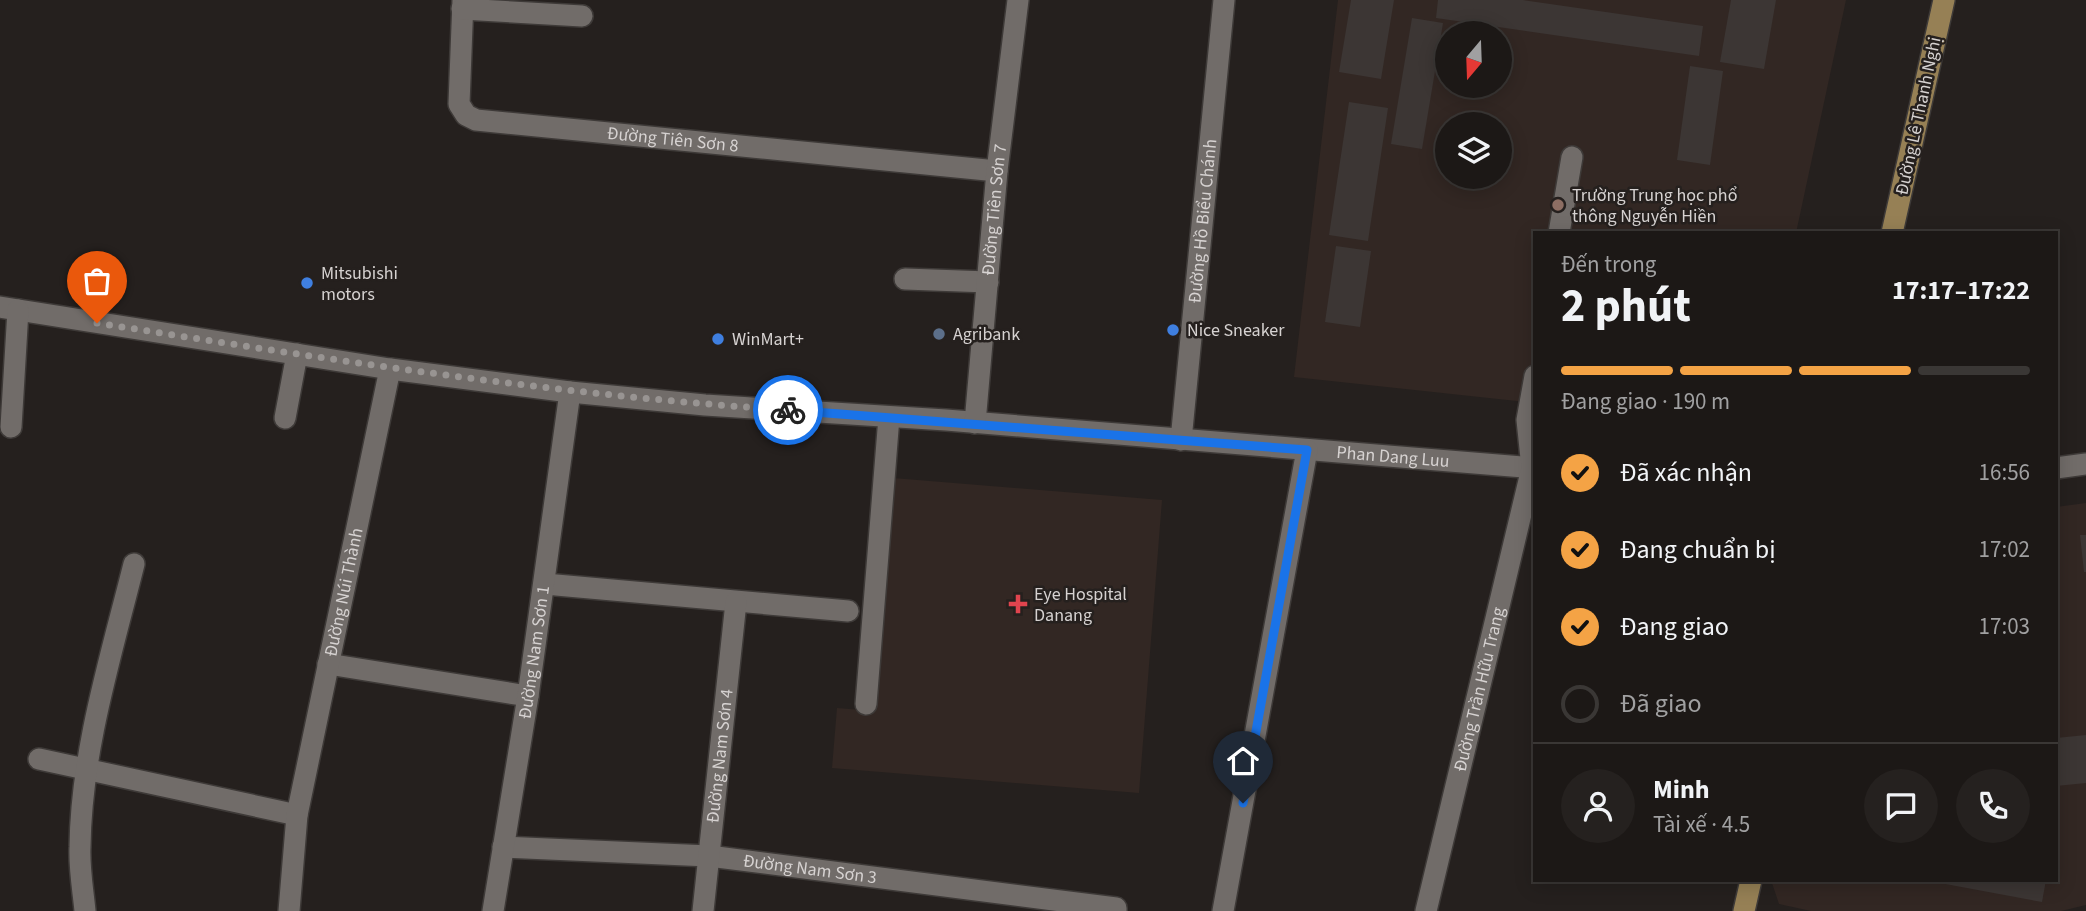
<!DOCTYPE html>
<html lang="vi">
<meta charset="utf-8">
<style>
body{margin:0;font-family:"Source Sans 3",sans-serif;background:#25211f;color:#f1f3f6;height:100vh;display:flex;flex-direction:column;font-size:26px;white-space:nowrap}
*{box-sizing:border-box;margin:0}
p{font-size:23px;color:#a0a0a1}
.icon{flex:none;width:38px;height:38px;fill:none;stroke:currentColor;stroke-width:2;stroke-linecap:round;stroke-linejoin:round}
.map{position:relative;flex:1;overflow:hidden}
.panel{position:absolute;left:1533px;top:231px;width:525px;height:651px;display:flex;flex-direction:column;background:#1c1816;border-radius:0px;box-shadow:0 4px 18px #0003,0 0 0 2px #3a3735}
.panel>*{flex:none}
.needle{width:46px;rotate:199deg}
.controls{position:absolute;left:1435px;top:21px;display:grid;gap:14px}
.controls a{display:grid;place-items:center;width:77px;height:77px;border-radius:50%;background:#1c1816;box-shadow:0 4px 18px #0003,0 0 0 2px #3a3735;font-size:35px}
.pin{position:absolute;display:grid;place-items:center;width:60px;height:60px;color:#fff;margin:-72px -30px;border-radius:50% 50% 50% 0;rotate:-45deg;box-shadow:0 0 7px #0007}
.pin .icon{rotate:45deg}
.courier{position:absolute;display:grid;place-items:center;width:70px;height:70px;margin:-35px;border:5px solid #1a73e8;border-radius:50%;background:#fff;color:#222;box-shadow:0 2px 9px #0007}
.head em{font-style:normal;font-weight:700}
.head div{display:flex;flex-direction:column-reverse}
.head{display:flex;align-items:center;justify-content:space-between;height:119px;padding:0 28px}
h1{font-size:46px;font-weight:700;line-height:52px}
.bar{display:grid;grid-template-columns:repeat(4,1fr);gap:10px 7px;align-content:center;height:84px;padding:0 28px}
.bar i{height:9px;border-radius:5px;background:#3a3735}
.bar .active{background:#f4a345}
.bar p{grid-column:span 4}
.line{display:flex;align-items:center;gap:18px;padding:0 28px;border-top:2px solid #3a3735}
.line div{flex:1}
.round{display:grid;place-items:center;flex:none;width:74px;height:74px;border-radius:37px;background:#25211f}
ol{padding:0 28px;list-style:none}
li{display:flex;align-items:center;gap:21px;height:77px}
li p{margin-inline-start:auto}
li .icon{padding:7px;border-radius:50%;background:#f4a345;color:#111;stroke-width:4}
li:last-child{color:#a0a0a1}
li i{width:38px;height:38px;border:4px solid #3a3735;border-radius:50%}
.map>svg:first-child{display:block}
.built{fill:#322723;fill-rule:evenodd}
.building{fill:#3c3634}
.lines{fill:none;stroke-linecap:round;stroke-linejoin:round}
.minor-casing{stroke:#3e3a38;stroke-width:24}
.major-casing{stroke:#3e3a38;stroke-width:24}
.minor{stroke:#716c69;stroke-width:21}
.major{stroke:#968055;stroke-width:21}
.done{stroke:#989492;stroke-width:7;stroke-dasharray:0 12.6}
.route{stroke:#1a73e8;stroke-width:9}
.education-dot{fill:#8d6e63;stroke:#25201e;stroke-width:2.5}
.shop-dot{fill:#3f7fe0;stroke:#25201e;stroke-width:2.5}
.service-dot{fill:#5c6f8a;stroke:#25201e;stroke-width:2.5}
.health-dot{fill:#e0444e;stroke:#25201e;stroke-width:2.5}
.labels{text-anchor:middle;stroke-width:5;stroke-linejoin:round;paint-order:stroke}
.street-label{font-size:18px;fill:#d6d2d1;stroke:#25201e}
.poi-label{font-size:18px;fill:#d6d2d1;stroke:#25201e;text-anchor:start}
</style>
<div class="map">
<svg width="2086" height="911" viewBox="0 0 2086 911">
<rect width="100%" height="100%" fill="#25201e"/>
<g class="built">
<path d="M1338,0H1846L1796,233H1535V403L1294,377ZM1447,33H1500V86H1447ZM1447,124H1500V177H1447Z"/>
<polygon points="893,478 1162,500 1139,793 832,768 837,708 873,711"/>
<polygon points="2086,503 2086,905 2061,911 1811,911 1779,904 1771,880 2056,880 2056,507"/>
</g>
<g class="building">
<polygon points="1351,0 1394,0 1381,79 1339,72"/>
<polygon points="1438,0 1523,0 1703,26 1699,56 1436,18"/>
<polygon points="1731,0 1776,0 1764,69 1720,62"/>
<polygon points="1412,18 1443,23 1422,149 1391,144"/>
<polygon points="1690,66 1723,71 1710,165 1677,160"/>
<polygon points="1349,102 1388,108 1368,241 1329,235"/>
<polygon points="1336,246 1371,251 1360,327 1325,322"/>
<polygon points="2080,535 2086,535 2086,572 2084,572"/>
<polygon points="2086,735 2086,783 2056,786 2056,738"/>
<polygon points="1924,880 2046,880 2042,902"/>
</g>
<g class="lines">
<defs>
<g id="minor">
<path id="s1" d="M463,0L459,104L466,115L476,120L997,171"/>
<polyline points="462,9 582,16"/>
<polyline points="1559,233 1572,157"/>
<polyline points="905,279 988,282"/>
<path id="s2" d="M0,307L390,369L570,392L705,405L946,420L1535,468"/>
<polyline points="285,418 297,354"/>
<path id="s3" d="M975,423L997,171L1018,0"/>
<polyline points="11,427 18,310"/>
<path id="s4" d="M1181,440L1224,0"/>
<polyline points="2056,468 2086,464"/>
<polyline points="545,584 848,611"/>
<polyline points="328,664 528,696"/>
<polyline points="866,704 889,417"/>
<polyline points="39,759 297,815"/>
<path id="s5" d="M503,847L709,856L1116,908V911"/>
<path d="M85,911C83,890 79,868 80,847C81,752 111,656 134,564"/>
<path id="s6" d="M289,911L297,815L390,369"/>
<path id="s7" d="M493,911L528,696L570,392"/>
<path id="s8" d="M703,911L736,602"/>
<polyline points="1223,911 1307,450"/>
<path id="s9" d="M1426,911L1532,468L1527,420L1535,376"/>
</g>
<g id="major">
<polyline points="1892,233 1944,0"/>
<polyline points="1744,911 1751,880"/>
</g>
</defs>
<use href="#minor" class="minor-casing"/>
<use href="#major" class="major-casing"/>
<use href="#minor" class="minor"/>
<use href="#major" class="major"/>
</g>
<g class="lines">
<path class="done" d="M97,323C326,359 555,395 788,410"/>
<polyline class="route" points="788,410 1307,450 1243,803"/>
</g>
<circle class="education-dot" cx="1558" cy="205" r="7"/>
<g class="shop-dot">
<circle cx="307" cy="283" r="7"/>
<circle cx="1173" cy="330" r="7"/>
<circle cx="718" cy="339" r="7"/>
</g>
<circle class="service-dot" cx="939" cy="334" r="7"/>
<path class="health-dot" d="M1014.5 593.5h7v7h7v7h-7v7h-7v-7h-7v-7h7z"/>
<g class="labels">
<g class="street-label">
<text transform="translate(1918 116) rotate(-78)" y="6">Đường Lê Thanh Nghị</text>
<text dy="6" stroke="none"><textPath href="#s1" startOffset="326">Đường Tiên Sơn 8</textPath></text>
<text dy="6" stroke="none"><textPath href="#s3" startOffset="214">Đường Tiên Sơn 7</textPath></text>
<text dy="6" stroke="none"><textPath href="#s4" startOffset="220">Đường Hồ Biểu Chánh</textPath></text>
<text dy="6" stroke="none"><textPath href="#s2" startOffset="1402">Phan Dang Luu</textPath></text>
<text dy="6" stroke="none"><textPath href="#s6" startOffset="324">Đường Núi Thành</textPath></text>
<text dy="6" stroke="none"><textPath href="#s7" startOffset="262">Đường Nam Sơn 1</textPath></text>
<text dy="6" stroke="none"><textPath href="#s9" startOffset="228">Đường Trần Hữu Trang</textPath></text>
<text dy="6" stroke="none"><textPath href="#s8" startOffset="156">Đường Nam Sơn 4</textPath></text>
<text dy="6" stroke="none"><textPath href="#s5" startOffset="308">Đường Nam Sơn 3</textPath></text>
</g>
<g class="poi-label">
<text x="1572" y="201">Trường Trung học phổ<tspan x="1572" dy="21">thông Nguyễn Hiền</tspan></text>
<text x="321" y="279">Mitsubishi<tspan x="321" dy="21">motors</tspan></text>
<text x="1187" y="336">Nice Sneaker</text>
<text x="953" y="340">Agribank</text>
<text x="732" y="345">WinMart+</text>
<text x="1034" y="600">Eye Hospital<tspan x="1034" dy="21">Danang</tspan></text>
</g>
</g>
</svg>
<div class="controls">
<a><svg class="needle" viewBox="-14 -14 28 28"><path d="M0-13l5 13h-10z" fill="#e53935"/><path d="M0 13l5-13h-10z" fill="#a0a0a1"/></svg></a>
<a><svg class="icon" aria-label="layers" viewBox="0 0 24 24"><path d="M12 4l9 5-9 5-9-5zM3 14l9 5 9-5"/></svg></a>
</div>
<div class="pin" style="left:97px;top:323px;background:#ea580c"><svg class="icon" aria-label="bag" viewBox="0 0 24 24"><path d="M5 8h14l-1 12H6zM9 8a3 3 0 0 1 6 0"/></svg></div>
<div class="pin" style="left:1243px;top:803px;background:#1f2937"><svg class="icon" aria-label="home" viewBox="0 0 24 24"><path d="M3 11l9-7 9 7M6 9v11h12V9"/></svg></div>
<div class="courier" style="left:788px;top:410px"><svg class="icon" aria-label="bike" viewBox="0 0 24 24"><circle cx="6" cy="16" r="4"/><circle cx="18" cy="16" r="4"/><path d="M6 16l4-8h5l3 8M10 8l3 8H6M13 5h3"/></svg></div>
<section class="panel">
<div class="head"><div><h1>2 phút</h1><p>Đến trong</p></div><em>17:17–17:22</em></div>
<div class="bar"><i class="active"></i><i class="active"></i><i class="active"></i><i></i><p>Đang giao · 190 m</p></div>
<ol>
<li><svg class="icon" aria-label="check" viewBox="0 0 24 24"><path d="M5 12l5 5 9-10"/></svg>Đã xác nhận<p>16:56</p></li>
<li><svg class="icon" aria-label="check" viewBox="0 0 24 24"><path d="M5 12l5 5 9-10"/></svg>Đang chuẩn bị<p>17:02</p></li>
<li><svg class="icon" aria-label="check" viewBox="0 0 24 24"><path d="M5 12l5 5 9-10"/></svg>Đang giao<p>17:03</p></li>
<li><i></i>Đã giao</li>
</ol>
<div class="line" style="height:126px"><a class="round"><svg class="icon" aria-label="person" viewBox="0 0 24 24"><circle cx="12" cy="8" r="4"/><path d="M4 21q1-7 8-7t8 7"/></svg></a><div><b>Minh</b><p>Tài xế · 4.5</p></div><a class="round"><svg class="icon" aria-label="chat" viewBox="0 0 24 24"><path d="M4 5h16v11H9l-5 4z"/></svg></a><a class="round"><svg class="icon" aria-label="phone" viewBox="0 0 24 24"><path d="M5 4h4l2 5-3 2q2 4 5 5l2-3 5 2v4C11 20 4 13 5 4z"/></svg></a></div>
</section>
</div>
